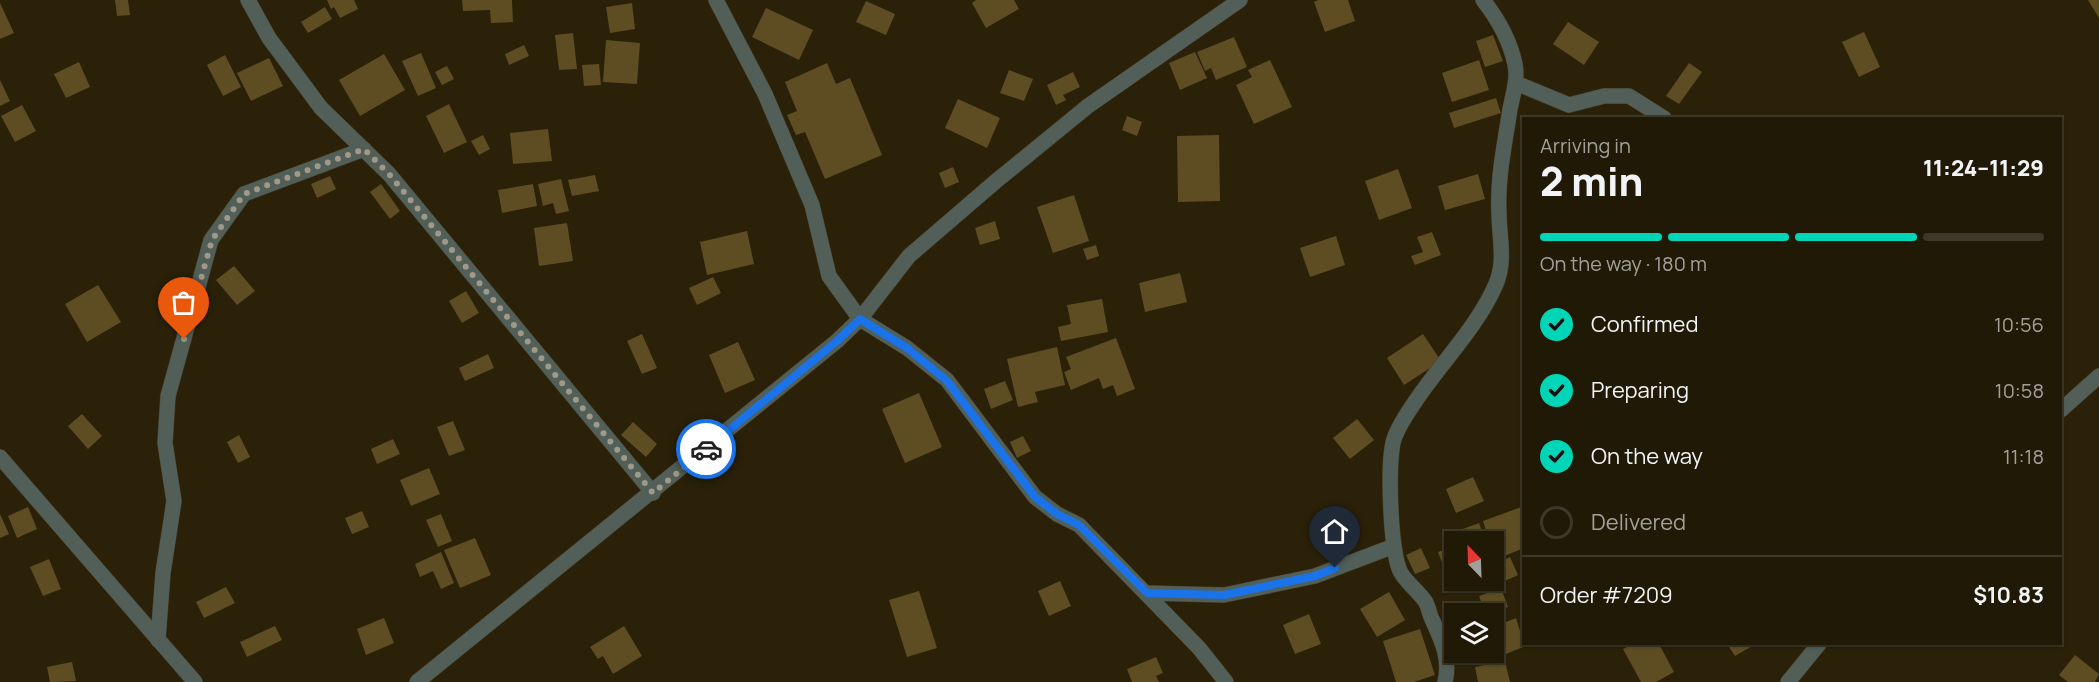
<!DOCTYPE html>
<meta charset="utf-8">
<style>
body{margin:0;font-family:Manrope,sans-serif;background:#2d2614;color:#f1f3f6;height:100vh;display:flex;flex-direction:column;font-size:22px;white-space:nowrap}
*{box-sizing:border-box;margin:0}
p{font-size:20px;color:#a2a09b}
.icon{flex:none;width:33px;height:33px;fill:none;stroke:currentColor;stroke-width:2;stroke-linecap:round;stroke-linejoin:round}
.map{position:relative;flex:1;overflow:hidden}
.sheet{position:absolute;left:1522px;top:117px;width:540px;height:528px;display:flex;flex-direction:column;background:#201906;border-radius:0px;box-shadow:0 2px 4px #0004,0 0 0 2px #3d3828}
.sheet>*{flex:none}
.needle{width:39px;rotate:337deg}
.buttons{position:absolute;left:1444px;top:531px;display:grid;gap:12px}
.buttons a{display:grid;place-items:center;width:60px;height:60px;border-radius:0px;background:#201906;box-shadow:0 2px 4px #0004,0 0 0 2px #3d3828;font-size:30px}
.pin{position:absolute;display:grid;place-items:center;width:51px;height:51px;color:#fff;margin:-62px -26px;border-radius:50% 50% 50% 0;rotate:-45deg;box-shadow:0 0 6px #0007}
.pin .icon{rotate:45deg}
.courier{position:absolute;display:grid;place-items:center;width:60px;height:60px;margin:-30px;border:4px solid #1a73e8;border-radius:50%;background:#fff;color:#222;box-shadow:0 2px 8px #0007}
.overview em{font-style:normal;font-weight:800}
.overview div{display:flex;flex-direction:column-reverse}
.overview{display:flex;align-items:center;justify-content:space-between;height:102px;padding:0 18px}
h1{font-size:39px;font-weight:800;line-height:45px}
.bar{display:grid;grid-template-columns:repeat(4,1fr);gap:9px 6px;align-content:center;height:72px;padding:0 18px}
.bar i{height:8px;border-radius:4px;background:#3d3828}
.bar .selected{background:#00d5b7}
.bar p{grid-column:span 4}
.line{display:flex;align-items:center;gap:15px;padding:0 18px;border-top:2px solid #3d3828}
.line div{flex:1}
ol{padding:0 18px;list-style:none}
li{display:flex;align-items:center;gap:18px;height:66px}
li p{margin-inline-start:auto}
li .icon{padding:6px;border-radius:50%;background:#00d5b7;color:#111;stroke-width:4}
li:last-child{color:#a2a09b}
li i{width:33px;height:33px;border:3px solid #3d3828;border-radius:50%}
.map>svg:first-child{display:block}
.building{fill:#5e4d23}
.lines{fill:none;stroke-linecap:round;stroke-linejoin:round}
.minor-casing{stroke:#473e27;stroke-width:16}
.minor{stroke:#525f59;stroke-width:15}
.done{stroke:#a09987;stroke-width:6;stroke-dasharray:0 10.8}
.route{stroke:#1a73e8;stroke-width:8}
</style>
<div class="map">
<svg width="2099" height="682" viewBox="0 0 2099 682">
<rect width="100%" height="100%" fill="#2a2108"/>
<g class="building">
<polygon points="115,0 128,0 130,15 117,16"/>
<polygon points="327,0 354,0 358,9 340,18 334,7 331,9"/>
<polygon points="462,0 512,0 513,22 491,23 490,10 463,11"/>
<polygon points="976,0 1014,0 1019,9 986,28 972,3"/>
<polygon points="1318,0 1348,0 1355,21 1325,32 1314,2"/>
<polygon points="2088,0 2099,0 2099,18"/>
<polygon points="866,1 895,14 886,35 856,22"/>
<polygon points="0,3 14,33 0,39"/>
<polygon points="632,3 635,29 610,33 606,7"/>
<polygon points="325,7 332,19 308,33 301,22"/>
<polygon points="766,8 813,30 799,60 752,37"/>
<polygon points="1568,22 1599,42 1584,65 1553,44"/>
<polygon points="1864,32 1880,67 1859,77 1842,42"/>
<polygon points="573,33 577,69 559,70 555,35"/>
<polygon points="1493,35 1503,61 1485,67 1476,41"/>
<polygon points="1234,37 1247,67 1216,80 1211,68 1205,71 1197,52"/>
<polygon points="606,40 640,43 637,84 603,82"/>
<polygon points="524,45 529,56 509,65 505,54"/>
<polygon points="1195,52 1207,78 1180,90 1169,63"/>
<polygon points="421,53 436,88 418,96 402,61"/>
<polygon points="384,54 405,90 360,116 339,80"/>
<polygon points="225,55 241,87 223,96 207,65"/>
<polygon points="269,58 283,86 251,101 237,73"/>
<polygon points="1270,60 1292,107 1254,124 1236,85 1252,77 1248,70"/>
<polygon points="1479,60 1489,90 1452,102 1442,73"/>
<polygon points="79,62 90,87 66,98 54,74"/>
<polygon points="827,63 836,84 850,78 882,155 825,179 805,132 796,135 787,115 797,111 785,82"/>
<polygon points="1689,63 1702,72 1679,104 1666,96"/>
<polygon points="599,64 601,85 584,86 582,65"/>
<polygon points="447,66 454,79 442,85 435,72"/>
<polygon points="1009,70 1033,79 1024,101 1000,93"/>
<polygon points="1073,72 1080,87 1063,95 1066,100 1056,105 1047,85"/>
<polygon points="0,80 10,101 0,106"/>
<polygon points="1496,98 1501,113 1454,128 1449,113"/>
<polygon points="958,99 1000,118 987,148 945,128"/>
<polygon points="449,104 467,142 444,153 426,116"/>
<polygon points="22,105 36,131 15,142 1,116"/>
<polygon points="1127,116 1142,122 1137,136 1122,130"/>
<polygon points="548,129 552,161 513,164 510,133"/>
<polygon points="483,135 490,149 479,155 471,141"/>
<polygon points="1219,135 1220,201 1178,202 1177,136"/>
<polygon points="953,167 959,182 945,188 939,173"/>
<polygon points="1398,169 1412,208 1379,220 1365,181"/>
<polygon points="1478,174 1485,199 1445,210 1438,186"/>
<polygon points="595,175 599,191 572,196 568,180"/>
<polygon points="330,176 336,189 317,198 311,184"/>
<polygon points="561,179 569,211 556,214 553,203 543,206 538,184"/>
<polygon points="381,184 400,211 390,219 370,192"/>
<polygon points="533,184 537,206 502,213 498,190"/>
<polygon points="1074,195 1089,241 1053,253 1037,207"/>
<polygon points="995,221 1000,239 980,245 975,228"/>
<polygon points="567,223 573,261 539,266 534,228"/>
<polygon points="747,231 754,264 707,275 700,242"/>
<polygon points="1432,232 1441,255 1415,265 1411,256 1423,252 1417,237"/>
<polygon points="1336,236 1345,265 1310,277 1300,248"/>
<polygon points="1096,245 1099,256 1087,260 1083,249"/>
<polygon points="234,266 255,291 237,305 216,280"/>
<polygon points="1180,273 1187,302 1145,312 1139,283"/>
<polygon points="713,277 721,293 697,305 689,288"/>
<polygon points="98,285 121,322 87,342 65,304"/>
<polygon points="466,291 479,313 462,323 449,301"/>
<polygon points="1102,299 1108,332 1061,341 1058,327 1071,324 1067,305"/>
<polygon points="642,334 657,368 642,374 627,341"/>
<polygon points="1423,334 1441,361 1404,385 1387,358"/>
<polygon points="1116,338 1135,389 1117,396 1113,385 1103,389 1099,378 1071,390 1064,372 1071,369 1066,357"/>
<polygon points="738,342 755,380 725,393 709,355"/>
<polygon points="1057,347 1065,385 1035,392 1038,402 1018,407 1007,359"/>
<polygon points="488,354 494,368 465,381 459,368"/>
<polygon points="1005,381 1013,400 991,409 984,389"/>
<polygon points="919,393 942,447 905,463 882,409"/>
<polygon points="82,414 102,436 88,449 68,426"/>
<polygon points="1357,419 1374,440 1350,459 1333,438"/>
<polygon points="453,421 465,450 449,456 437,427"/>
<polygon points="633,422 657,444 646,457 621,435"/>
<polygon points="239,435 250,457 238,463 227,442"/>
<polygon points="1023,436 1031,451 1017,458 1010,442"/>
<polygon points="393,439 400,454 377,464 371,449"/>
<polygon points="429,468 440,494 411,506 400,480"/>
<polygon points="1473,477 1484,501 1456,513 1446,489"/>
<polygon points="1524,506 1524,548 1497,559 1494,542 1490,542 1483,521"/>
<polygon points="28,507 37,529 17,538 8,516"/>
<polygon points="362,511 369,527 352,534 345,518"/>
<polygon points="0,514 9,534 0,538"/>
<polygon points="441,514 452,541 438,547 426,520"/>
<polygon points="1479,523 1484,537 1471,542 1455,542 1455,570 1446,573 1438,552 1454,546 1449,534"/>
<polygon points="475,538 491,575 460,588 444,550"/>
<polygon points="1421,548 1430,568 1415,574 1406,555"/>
<polygon points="441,552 454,583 441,589 433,571 420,577 415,564"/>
<polygon points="1510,557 1518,575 1483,591 1478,580 1494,580 1494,564"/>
<polygon points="49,559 61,589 43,596 30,567"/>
<polygon points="1060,581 1071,606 1049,616 1038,591"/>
<polygon points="226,587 235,603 204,618 196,602"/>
<polygon points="1501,588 1508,607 1486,614 1479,596"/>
<polygon points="919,591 937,648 907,657 889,600"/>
<polygon points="1389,592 1405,620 1377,637 1360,609"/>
<polygon points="1309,614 1321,644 1295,654 1283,625"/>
<polygon points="384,618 394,643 366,655 357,629"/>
<polygon points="1516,618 1524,644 1530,644 1484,663 1480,652 1494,652 1494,627"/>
<polygon points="275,626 282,640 247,657 240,642"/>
<polygon points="624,626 642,656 613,674 603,656 598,659 590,647"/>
<polygon points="1420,629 1435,675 1414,682 1396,682 1383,641"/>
<polygon points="1633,644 1659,644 1674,672 1656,682 1641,682 1623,649"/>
<polygon points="1727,644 1756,644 1735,656"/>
<polygon points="2075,655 2099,674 2095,682 2068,682 2059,675"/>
<polygon points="1156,657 1163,673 1156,676 1159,682 1132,682 1127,669"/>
<polygon points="1505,661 1510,682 1478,682 1475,667"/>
<polygon points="72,662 76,681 50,682 47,667"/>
</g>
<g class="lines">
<defs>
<g id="minor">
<polyline points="248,0 269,38 321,108 389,174 653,493"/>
<polyline points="716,0 765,94 812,205 829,276 860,319 907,348 947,380 1035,497 1057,514 1079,525 1199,648 1226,682"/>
<polyline points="1516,83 1569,105 1604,96 1629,96 1664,118"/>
<polyline points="2061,410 2099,376"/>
<polyline points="0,457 195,682"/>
<polyline points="1147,593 1224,595 1315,576 1394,546"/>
<polyline points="158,640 163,573 174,501 165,443 168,396 211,240 244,194 364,149"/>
<polyline points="417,682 837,341 860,319 909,256 995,182 1088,106 1240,0"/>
<path d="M1445,682C1451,658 1441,639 1431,617C1429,612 1428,605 1425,601C1418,591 1407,583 1401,573C1390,553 1387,462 1394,439C1399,424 1410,409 1419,396C1444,360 1479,324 1496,284C1506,260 1499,237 1499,213C1497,178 1505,143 1510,109C1513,94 1518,80 1515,64C1510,41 1498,19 1483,0"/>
<polyline points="1788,682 1819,644"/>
</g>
</defs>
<use href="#minor" class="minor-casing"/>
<use href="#minor" class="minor"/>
</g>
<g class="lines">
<polyline class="done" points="184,339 212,240 244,194 364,149 389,174 653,493 706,449"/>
<polyline class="route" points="706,449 837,341 860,319 907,348 947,381 1035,497 1057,514 1079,525 1147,593 1224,595 1315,576 1335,568"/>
</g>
</svg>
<div class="buttons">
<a><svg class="needle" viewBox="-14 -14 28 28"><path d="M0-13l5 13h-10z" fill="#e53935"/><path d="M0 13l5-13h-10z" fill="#a2a09b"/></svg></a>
<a><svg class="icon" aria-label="layers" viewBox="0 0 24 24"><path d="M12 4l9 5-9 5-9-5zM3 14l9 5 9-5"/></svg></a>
</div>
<div class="pin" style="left:184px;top:339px;background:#ea580c"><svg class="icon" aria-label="bag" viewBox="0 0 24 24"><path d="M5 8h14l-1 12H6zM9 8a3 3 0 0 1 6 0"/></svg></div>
<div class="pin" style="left:1335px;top:568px;background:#1f2937"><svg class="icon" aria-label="home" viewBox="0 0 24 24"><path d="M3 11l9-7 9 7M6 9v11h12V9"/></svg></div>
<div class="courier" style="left:706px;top:449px"><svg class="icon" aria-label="car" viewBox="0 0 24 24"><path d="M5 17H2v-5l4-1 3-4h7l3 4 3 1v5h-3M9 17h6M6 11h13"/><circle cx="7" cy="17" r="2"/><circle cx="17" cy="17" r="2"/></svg></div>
<section class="sheet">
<div class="overview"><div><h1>2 min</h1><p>Arriving in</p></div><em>11:24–11:29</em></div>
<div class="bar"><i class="selected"></i><i class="selected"></i><i class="selected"></i><i></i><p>On the way · 180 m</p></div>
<ol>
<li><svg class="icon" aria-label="check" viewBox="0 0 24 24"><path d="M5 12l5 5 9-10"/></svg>Confirmed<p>10:56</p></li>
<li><svg class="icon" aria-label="check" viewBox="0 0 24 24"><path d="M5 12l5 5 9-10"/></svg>Preparing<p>10:58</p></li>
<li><svg class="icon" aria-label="check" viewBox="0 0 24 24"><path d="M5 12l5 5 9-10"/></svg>On the way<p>11:18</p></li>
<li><i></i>Delivered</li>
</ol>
<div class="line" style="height:78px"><div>Order #7209</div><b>$10.83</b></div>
</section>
</div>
